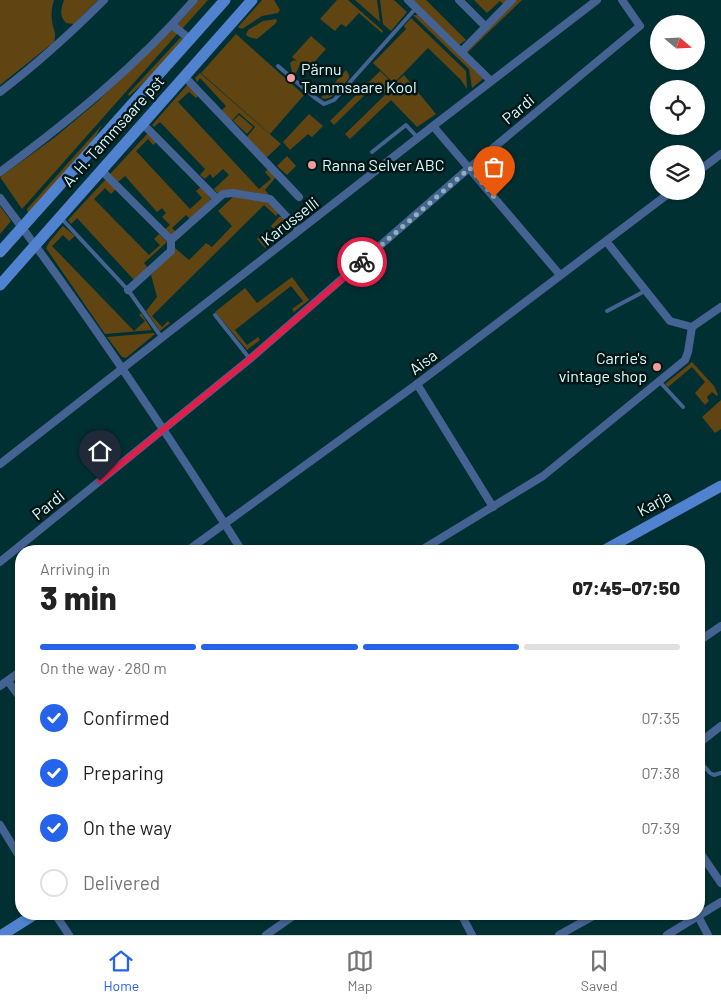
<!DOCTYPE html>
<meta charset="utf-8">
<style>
body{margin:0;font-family:Barlow,sans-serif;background:#f6f6f6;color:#222;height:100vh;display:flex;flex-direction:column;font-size:19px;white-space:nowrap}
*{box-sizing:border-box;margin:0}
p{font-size:16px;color:#767676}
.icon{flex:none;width:28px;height:28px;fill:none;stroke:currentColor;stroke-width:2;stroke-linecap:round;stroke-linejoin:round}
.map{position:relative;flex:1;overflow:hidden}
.side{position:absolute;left:15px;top:545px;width:690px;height:375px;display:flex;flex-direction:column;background:#fff;border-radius:20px;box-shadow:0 1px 4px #0004}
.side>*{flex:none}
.needle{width:32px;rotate:109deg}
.buttons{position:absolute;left:650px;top:15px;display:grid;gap:10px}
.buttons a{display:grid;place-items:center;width:55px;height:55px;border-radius:50%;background:#fff;box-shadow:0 1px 4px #0004;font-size:25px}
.pin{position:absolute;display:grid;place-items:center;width:42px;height:42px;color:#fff;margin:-51px -21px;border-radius:50% 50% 50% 0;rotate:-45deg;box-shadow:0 0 5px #0007}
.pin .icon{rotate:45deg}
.courier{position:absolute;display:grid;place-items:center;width:50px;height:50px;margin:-25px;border:4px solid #e11d48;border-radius:50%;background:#fff;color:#222;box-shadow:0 1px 6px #0007}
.headline em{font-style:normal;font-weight:800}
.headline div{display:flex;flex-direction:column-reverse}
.headline{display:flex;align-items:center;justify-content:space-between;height:85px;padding:0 25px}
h1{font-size:32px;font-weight:800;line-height:38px}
.bar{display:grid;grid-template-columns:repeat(4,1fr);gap:8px 5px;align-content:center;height:60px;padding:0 25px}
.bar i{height:6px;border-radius:4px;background:#e0e0e0}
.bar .selected{background:#2563eb}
.bar p{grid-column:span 4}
ol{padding:0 25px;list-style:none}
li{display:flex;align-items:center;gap:15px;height:55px}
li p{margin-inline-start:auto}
li .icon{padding:5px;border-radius:50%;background:#2563eb;color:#fff;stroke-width:4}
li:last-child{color:#767676}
li i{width:28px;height:28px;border:2px solid #e0e0e0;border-radius:50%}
.tabs{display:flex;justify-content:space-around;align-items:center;height:70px;border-top:1px solid #e0e0e0;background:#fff;font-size:14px;color:#767676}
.tabs a{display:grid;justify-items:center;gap:2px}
.tabs .selected{color:#2563eb}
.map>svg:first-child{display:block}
.green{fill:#604512}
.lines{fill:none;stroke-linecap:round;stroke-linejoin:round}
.lane{stroke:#446393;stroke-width:4}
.street{stroke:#446393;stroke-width:8}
.secondary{stroke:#5082d0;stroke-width:11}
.done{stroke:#8fb3b4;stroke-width:5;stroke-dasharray:0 9}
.route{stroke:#e11d48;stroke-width:6}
.poi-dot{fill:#f59b9c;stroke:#011617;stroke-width:2}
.labels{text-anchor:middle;stroke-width:5;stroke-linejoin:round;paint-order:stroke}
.poi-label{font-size:16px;fill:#dcf9fa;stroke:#011617;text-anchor:start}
.street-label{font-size:16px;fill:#dcf9fa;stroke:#011617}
</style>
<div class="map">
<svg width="721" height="935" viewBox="0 0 721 935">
<rect width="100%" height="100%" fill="#003032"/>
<g class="green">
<path d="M0,0H54C52,6 51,15 52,21C53,31 57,31 54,42L0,85Z"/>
<path d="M64,0H98L74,24L66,23C59,16 61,9 64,0Z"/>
<polygon points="199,0 208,0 182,29 177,25"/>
<polygon points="262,0 274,0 280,10 278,13 262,16 242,29 238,27"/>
<polygon points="337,0 348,0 383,31 382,33 359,13 346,27 341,24 335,31 320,19"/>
<polygon points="355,0 377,0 380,22"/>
<polygon points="380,0 394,0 407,12 391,31 383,24"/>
<polygon points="413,0 426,0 466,40 459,45"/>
<polygon points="474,0 510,0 504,5 500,1 487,13"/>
<polygon points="516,0 522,0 467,53 466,52"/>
<polygon points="413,15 418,15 484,78 472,88 469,69"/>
<polygon points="411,18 466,71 467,89 461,80 428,48 394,83 373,63 406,29 404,26"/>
<polygon points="276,19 277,21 275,24 257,39 249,37 246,35 248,30 263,21"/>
<polygon points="172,29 178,33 22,209 0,177 54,138 97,102"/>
<polygon points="236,34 304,95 270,134 201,73"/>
<polygon points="311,36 326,49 307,70 300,64 296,73 292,72 290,63 294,60 298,62 292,57"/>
<polygon points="181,37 183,39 149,78 129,96 128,94"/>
<path d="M346,70L349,75V78C342,86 333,102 321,98Z"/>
<polygon points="380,71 394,84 404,75 436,114 417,127 391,100 350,139 345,134 386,94 376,84 334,125 330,121"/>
<polygon points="200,73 281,144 265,159 246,138 255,127 239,113 231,122 221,111 226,106 200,78 197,82 195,78"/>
<polygon points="188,84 199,95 196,98 189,92 178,102 259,189 271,179 265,172 268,169 276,177 265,190 269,195 237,190 219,195 214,189 229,175 223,169 213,178 210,174 205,179 200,175 205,169 160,122 154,127 152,125"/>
<polygon points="309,114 323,126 312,137 308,134 290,150 283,142"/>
<polygon points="239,115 253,127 247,134 233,121"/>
<polygon points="102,125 93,141 28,214 27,209"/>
<polygon points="149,132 158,141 153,145 148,139 136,151 190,209 202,198 196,191 201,187 211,199 191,220 186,215 172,228 177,233 174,237 164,230 170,225 162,217 166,213 162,208 157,212 125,176 118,182 110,174"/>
<polygon points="499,150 510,161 503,169 509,176 495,190 476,169"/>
<polygon points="287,156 296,166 287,175 277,166"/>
<polygon points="105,180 110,182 117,188 111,194 105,188 94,199 149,255 160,245 154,239 159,234 167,242 144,263 149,269 134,280 77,218 71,224 68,220"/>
<polygon points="234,196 269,201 279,212 276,216 264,205 152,316 162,327 168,321 170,323 160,331 146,311 157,297 151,275 172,253 175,248 189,260 206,243 212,247 232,226 218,211"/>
<polygon points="0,206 11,221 0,234"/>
<polygon points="284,216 292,226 280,236 271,226 279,217"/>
<polygon points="63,226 75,236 69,241 63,235 52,246 134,331 145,321 139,315 141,313 152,330 105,334 46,248 50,241"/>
<polygon points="267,230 276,238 265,248 257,239"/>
<polygon points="292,277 309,300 294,312 292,309 303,301 291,286 235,330 247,345 258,337 260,340 247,350 215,312 245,288 257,303"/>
<polygon points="154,333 155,334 126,358 122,357 107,337"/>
<polygon points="692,362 714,386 718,395 717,396 712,392 707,397 709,401 705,405 695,393 705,382 692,367 668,387 665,384"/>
<polygon points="721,400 721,429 715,433 702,417"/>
</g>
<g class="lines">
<g class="lane">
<polyline points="278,66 314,97 324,104 334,100 416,8"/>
<polyline points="372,152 406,125 418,138"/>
<polyline points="61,218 128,290 162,338"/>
<polyline points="607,311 645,291"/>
<polyline points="215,315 250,359"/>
<polyline points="659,381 683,407"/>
<polyline points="699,760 710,773 714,775 721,773"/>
</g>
<g class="street">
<polyline points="408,0 491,81"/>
<polyline points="459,0 486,27"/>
<polyline points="172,25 190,39"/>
<polyline points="461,52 512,0"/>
<polyline points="184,76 299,197"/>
<path d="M0,92C37,64 71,33 104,0"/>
<polyline points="142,123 216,198"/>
<polyline points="433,126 560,275"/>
<polyline points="101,170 171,240"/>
<path d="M0,172C69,121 137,66 194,0"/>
<polyline points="696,173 721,154"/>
<path d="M0,198C86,312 166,431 242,551"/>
<polyline points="606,241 670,321 692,327"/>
<polyline points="128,290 171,251 171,240 223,194 233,193 270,199 299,230"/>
<polyline points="417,384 493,507"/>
<polyline points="0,464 433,126 597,0"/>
<polyline points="187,551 417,384 672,191"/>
<polyline points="420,551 543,476 685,360 688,352 692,327 721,307"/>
<polyline points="0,562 250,359 469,168 640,26 622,0"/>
<polyline points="699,641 721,626"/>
<polyline points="8,681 21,699"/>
<polyline points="0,686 21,671"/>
<polyline points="699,743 721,726"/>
<polyline points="0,825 21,859"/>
<polyline points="699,851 721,883"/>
<polyline points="55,914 69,935"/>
<polyline points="461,914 472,935"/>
<polyline points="698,916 708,935"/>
<polyline points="266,935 296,914"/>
<polyline points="559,935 597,914"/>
<polyline points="667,935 721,902"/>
</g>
<g class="secondary">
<polyline points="0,252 225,0"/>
<polyline points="0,285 252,0"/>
<polyline points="603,551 721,486"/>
<polyline points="2,935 35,914"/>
</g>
</g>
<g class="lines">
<polyline class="done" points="362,262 470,168 494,197"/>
<polyline class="route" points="100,481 250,359 362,262"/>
</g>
<g class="poi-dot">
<circle cx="291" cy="78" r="5"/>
<circle cx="312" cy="165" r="5"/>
<circle cx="657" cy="367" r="5"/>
</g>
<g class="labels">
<g class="poi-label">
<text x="301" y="75">Pärnu<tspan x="301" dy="18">Tammsaare Kool</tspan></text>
<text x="322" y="171">Ranna Selver ABC</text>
<text x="647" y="364" text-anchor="end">Carrie's<tspan x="647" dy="18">vintage shop</tspan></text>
</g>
<g class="street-label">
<text transform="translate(518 109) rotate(-40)" y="6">Pardi</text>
<text transform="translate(113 131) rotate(-48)" y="6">A. H. Tammsaare pst</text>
<text transform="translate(290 221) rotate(-38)" y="6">Karusselli</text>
<text transform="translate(423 362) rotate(-37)" y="6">Aisa</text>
<text transform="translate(654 503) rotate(-29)" y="6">Karja</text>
<text transform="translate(48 505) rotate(-39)" y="6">Pardi</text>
</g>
</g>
</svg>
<div class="buttons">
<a><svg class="needle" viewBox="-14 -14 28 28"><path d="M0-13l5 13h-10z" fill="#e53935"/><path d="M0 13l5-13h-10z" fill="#767676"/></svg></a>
<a><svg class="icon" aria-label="locate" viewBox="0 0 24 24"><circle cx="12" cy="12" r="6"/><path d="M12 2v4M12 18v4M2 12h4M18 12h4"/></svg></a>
<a><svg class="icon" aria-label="layers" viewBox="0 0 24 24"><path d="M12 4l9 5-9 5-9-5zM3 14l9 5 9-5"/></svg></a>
</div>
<div class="pin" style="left:494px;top:197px;background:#ea580c"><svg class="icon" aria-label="bag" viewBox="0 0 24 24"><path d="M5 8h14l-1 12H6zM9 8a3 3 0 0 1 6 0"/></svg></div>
<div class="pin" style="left:100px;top:481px;background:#1f2937"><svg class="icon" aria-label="home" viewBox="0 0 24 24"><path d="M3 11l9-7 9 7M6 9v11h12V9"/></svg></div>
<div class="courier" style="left:362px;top:262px"><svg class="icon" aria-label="bike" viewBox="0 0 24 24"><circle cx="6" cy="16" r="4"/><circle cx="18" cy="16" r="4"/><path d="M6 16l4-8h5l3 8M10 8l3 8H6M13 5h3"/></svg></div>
<section class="side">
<div class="headline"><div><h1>3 min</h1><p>Arriving in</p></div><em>07:45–07:50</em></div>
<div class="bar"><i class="selected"></i><i class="selected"></i><i class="selected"></i><i></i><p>On the way · 280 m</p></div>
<ol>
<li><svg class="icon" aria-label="check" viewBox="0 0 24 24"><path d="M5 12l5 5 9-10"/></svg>Confirmed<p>07:35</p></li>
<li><svg class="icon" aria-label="check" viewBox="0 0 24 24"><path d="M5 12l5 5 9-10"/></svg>Preparing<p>07:38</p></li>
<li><svg class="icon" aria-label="check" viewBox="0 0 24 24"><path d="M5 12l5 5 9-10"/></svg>On the way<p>07:39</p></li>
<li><i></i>Delivered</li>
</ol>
</section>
</div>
<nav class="tabs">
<a class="selected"><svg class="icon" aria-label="home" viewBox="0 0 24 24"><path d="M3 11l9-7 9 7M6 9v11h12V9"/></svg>Home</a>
<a><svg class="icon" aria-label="map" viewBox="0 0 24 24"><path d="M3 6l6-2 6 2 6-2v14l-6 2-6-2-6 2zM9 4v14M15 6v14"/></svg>Map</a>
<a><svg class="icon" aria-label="saved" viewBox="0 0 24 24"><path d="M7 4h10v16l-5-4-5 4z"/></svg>Saved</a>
</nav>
